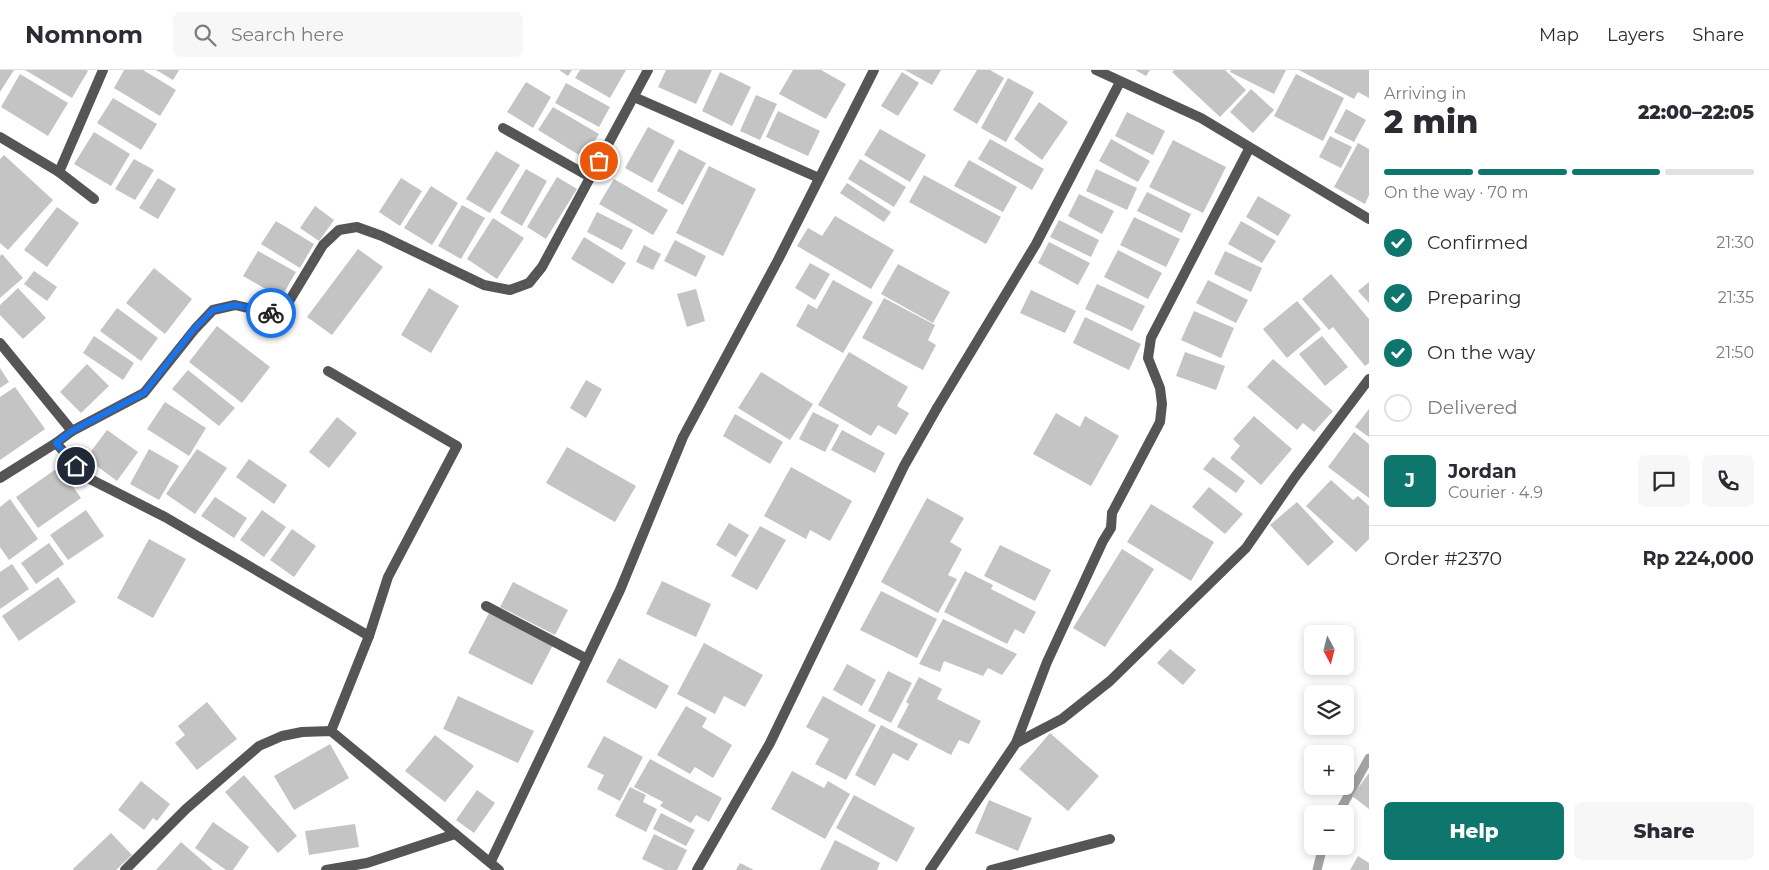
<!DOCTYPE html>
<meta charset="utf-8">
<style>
body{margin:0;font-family:Montserrat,sans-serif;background:#f7f7f7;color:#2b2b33;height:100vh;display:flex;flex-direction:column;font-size:19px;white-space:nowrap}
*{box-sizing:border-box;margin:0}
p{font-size:16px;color:#7c7c81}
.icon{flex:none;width:28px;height:28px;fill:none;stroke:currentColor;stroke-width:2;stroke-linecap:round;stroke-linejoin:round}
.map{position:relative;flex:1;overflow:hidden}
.details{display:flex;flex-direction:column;background:#fff;width:400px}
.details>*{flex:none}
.needle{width:32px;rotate:173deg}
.tools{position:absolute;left:1304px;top:555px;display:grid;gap:10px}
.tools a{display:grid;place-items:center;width:50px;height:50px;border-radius:8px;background:#fff;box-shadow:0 2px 8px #0003;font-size:25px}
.pin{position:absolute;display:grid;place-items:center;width:42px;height:42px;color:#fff;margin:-21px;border:2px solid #fff;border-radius:50%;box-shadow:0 1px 5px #0007}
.courier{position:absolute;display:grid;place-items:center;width:50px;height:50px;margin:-25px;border:4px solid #1a73e8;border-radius:50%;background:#fff;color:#222;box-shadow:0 1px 6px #0007}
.overview em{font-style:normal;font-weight:800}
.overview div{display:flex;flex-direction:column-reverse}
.overview{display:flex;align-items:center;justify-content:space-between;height:85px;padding:0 15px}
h1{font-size:32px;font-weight:800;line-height:38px}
.bar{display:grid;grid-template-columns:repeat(4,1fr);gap:8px 5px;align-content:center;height:60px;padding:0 15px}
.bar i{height:6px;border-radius:4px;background:#e1e1e2}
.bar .current{background:#0f766e}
.bar p{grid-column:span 4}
.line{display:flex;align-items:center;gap:12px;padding:0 15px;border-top:1px solid #e1e1e2}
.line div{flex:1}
.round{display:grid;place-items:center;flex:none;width:52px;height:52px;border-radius:8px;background:#f7f7f7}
ol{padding:0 15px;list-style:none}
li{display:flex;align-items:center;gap:15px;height:55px}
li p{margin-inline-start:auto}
li .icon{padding:5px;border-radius:50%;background:#0f766e;color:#fff;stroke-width:4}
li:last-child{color:#7c7c81}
li i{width:28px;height:28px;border:2px solid #e1e1e2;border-radius:50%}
.primary-button{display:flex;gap:10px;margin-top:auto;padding:10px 15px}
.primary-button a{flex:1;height:58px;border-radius:8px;background:#0f766e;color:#fff;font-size:20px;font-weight:800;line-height:58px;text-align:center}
.primary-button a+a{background:#f7f7f7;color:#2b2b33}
header{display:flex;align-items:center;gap:30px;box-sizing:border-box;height:70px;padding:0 25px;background:#fff;border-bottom:1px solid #e1e1e2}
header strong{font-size:24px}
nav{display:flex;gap:28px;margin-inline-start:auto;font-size:18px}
.search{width:350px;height:45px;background:#f7f7f7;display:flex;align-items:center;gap:12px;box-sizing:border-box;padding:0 18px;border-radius:8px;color:#7c7c81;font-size:19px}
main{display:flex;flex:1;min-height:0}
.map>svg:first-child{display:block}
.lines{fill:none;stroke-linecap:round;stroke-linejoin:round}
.stream{stroke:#a3a3a3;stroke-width:9}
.building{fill:#c4c4c4}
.service{stroke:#555;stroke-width:10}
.minor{stroke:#555;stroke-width:10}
.done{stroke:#595959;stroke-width:5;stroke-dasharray:0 9}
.route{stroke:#1a73e8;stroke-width:6}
</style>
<header>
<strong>Nomnom</strong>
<div class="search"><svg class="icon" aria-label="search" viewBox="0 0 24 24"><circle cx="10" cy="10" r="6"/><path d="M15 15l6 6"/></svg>Search here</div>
<nav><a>Map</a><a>Layers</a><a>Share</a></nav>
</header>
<main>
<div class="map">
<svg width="1369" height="800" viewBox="0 0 1369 800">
<rect width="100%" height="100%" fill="#fff"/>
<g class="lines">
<g class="stream">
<polyline points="1338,744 1369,688"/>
<polyline points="1317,800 1323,776"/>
</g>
</g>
<g class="building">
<polygon points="0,0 14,0 0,22"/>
<polygon points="25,0 86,0 88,1 72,28"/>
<polygon points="124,0 143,0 176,20 160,46 114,18"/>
<polygon points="156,0 179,0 173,10"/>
<polygon points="559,0 572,0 568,6"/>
<polygon points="580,0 626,0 610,28 575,8"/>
<polygon points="666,0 712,0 696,34 658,17"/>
<polygon points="793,0 821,0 846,14 826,49 779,24"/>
<polygon points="905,0 941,0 932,15"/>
<polygon points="977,0 990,0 1004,8 977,54 953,40"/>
<polygon points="1135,0 1150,0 1146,6"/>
<polygon points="1174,0 1225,0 1246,20 1220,47 1172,2"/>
<polygon points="1231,0 1286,0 1274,24 1230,2"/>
<polygon points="1299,0 1369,0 1369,28 1358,22 1354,29"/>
<polygon points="720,2 751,17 732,56 702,41"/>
<polygon points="902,2 919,13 898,46 881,36"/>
<polygon points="20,4 68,33 48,66 1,37"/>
<polygon points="1296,4 1344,28 1323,71 1274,46"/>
<polygon points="1008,8 1034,22 1006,72 981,58"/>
<polygon points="526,12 551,27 533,58 507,42"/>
<polygon points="566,13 610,37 599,57 555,33"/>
<polygon points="1251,19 1274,40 1253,63 1230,42"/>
<polygon points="756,25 777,34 760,70 740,61"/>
<polygon points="113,28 157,54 141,80 97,53"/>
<polygon points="1039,32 1068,52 1042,90 1014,69"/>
<polygon points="553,37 599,64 584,88 538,60"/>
<polygon points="1346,39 1366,50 1354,72 1334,62"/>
<polygon points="778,41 820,61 808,86 766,67"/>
<polygon points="1127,42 1165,61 1153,85 1115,66"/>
<polygon points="648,57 675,71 652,113 625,98"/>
<polygon points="880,59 926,85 910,112 864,85"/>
<polygon points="94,62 130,84 111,116 74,94"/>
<polygon points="1330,66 1352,77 1341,98 1319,87"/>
<polygon points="990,69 1044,99 1032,120 978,89"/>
<polygon points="1111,69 1150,91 1138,112 1099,91"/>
<polygon points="1173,70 1226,97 1203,143 1149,117"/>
<polygon points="1358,73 1369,79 1369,125 1365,134 1334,117"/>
<polygon points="679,79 706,93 683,135 657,121"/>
<polygon points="496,81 520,95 490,143 466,129"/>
<polygon points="4,85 53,130 8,180 0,173 0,89"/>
<polygon points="134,89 154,100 135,130 115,119"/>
<polygon points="860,89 906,117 894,137 848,109"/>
<polygon points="969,90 1017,117 1003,142 954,116"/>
<polygon points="709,96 756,119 723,186 676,163"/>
<polygon points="526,99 547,111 522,156 500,143"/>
<polygon points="1096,99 1137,118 1127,140 1086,121"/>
<polygon points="924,105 1001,147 986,174 909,132"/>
<polygon points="557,107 577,119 546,169 527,157"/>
<polygon points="158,108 176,119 158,149 139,138"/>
<polygon points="401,108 422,121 400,156 379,142"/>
<polygon points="614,109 668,140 653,165 599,134"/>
<polygon points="847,113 891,142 884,152 840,123"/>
<polygon points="431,116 458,133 432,175 404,158"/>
<polygon points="1147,122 1191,144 1182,163 1137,141"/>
<polygon points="1079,124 1114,141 1102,164 1068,146"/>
<polygon points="1258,126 1291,145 1278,166 1246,147"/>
<polygon points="462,135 485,148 461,189 438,176"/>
<polygon points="315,136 334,150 319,171 300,158"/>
<polygon points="57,137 79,153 47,197 24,180"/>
<polygon points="597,142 633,160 622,180 587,162"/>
<polygon points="835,146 894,180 871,219 797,176 808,158 822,166"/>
<polygon points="1134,147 1180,169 1166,197 1120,175"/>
<polygon points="493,148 524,168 497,209 467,189"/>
<polygon points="1059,150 1099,170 1091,187 1050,167"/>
<polygon points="276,151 314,174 300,198 261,174"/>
<polygon points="1241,151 1276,171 1262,193 1228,174"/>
<polygon points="584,167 626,193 613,214 571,189"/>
<polygon points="675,170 706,186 696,207 664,191"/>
<polygon points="1049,172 1090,193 1078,215 1038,193"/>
<polygon points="644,175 661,184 653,200 636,192"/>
<polygon points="358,179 383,197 332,265 307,247"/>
<polygon points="1118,180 1162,203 1148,229 1104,207"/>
<polygon points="258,181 296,202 281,228 243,206"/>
<polygon points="1225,181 1262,198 1251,222 1214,204"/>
<polygon points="2,184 23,208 0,228 0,186"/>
<polygon points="810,193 830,204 815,230 795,218"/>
<polygon points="898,194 950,222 933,253 881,224"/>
<polygon points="154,198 192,229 165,264 126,233"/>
<polygon points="34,201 57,217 47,231 24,214"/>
<polygon points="1331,204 1369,249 1369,293 1365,296 1333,257 1329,260 1302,229"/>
<polygon points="833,210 873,232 843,283 796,256 808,234 817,239"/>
<polygon points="1208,210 1248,230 1236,253 1196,233"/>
<polygon points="1369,212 1369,233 1358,221"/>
<polygon points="1097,214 1145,236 1132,261 1085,239"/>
<polygon points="18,218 46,248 23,269 0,245 0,235"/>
<polygon points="429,218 459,236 431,283 401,265"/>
<polygon points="696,219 705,251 687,257 677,224"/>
<polygon points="1031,220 1076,241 1065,263 1020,243"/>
<polygon points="884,228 935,255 928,270 936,275 923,300 862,268"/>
<polygon points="1297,231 1321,259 1287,288 1263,259"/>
<polygon points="117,238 158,268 141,291 100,261"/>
<polygon points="1194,241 1234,258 1221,288 1181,270"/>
<polygon points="1085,247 1141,274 1129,300 1073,273"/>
<polygon points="217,256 270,297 242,333 189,292"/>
<polygon points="94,266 134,293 123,310 83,283"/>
<polygon points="1322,266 1348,297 1325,316 1299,284"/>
<polygon points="849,282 908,317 897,336 909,343 896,365 878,355 871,366 818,335"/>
<polygon points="1185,282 1225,296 1216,320 1176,306"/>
<polygon points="1273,289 1333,341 1314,362 1303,353 1297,360 1247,317"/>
<polygon points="87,294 109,316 81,343 60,322"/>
<polygon points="0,298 9,312 0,318"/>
<polygon points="188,300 235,338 219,356 172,319"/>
<polygon points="761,302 813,334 790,370 738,338"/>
<polygon points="586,310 602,319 586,348 570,338"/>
<polygon points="15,317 45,359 0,390 0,327"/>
<polygon points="165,332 206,358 189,386 147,359"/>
<polygon points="1369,339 1369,367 1355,357"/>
<polygon points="813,342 839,355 825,382 799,369"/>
<polygon points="1056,343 1080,357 1085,346 1119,366 1091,416 1033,384"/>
<polygon points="735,344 783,372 770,394 723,366"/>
<polygon points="1254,346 1292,379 1261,415 1230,388 1240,376 1233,369"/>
<polygon points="337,347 357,363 329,398 309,382"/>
<polygon points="107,360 138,382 117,411 86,388"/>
<polygon points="842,360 885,383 875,403 831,380"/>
<polygon points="1354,362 1369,374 1369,428 1328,397"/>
<polygon points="567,377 636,416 615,452 546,413"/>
<polygon points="149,379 179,396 159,430 130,414"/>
<polygon points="197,379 227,398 195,444 166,424"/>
<polygon points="1213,387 1245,411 1236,423 1203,399"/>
<polygon points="249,389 287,415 274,434 236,407"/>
<polygon points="59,397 81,428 38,458 16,427"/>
<polygon points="791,397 852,431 830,471 810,460 806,469 764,446"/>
<polygon points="1331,410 1353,430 1358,426 1369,436 1369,469 1356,482 1306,436"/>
<polygon points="1209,417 1243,444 1225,464 1192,437"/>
<polygon points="215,427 247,448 234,468 201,446"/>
<polygon points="927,428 964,448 950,472 962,479 948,505 957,509 938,543 881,512"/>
<polygon points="10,429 38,469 9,490 0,477 0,437"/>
<polygon points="1297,432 1334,472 1308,496 1270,455"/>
<polygon points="1151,434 1214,472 1191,511 1127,472"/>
<polygon points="86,440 104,466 68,490 50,465"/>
<polygon points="262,440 286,457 264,487 240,470"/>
<polygon points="729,453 749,465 736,487 716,475"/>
<polygon points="760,456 786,470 757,520 731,506"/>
<polygon points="292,459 316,476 294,507 270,490"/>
<polygon points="149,469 186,489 153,548 117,528"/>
<polygon points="49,473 64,494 36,514 21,493"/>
<polygon points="1000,475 1051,500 1035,531 984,506"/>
<polygon points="1122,479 1154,499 1105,577 1073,558"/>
<polygon points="12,494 29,519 0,539 0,502"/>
<polygon points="965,501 993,515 991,519 1036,542 1024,564 1015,559 1007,574 944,542"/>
<polygon points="58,507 76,532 19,571 2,546"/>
<polygon points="662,511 711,534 696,567 646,544"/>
<polygon points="513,512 568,540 555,565 500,537"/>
<polygon points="881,521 937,549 917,588 860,560"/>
<polygon points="489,543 553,575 532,615 468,583"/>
<polygon points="943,549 1017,584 1002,605 988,598 983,606 944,591 940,602 919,594"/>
<polygon points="704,573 763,605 745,637 724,626 715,644 677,624"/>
<polygon points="1170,579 1196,600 1183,615 1157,593"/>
<polygon points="619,588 669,616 656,639 606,612"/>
<polygon points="847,594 876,610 862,636 833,620"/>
<polygon points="888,601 912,613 891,653 868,641"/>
<polygon points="919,607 942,619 937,629 981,651 969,674 959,670 951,685 897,657 909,634 906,632"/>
<polygon points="458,626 534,661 518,693 443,659"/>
<polygon points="823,626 876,655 846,710 815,694 829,669 806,657"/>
<polygon points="207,632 237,669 197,700 175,673 185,665 178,656"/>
<polygon points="686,636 707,648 702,657 732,675 713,708 695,697 690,704 657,685"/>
<polygon points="881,655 918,674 908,691 893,683 875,716 855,705"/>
<polygon points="1050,663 1099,706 1068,741 1019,699"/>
<polygon points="435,665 474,696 445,732 405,701"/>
<polygon points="604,666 643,687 620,731 597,719 604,705 587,697"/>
<polygon points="330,674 349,708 294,740 274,706"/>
<polygon points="650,689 722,728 709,752 696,745 691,753 660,736 663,732 634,717"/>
<polygon points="792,701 824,718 828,711 850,724 825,769 771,739"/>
<polygon points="1369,703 1369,739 1352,726"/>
<polygon points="244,705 297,766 278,783 225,722"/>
<polygon points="141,711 170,734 157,751 153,748 144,760 118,740"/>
<polygon points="630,717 646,725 643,732 657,739 646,762 615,746"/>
<polygon points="477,720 495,733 474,763 456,750"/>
<polygon points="854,725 915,758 897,792 836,758"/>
<polygon points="989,730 1032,748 1018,781 975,763"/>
<polygon points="661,743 695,760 686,776 653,759"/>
<polygon points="213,752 249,777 233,800 226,800 195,778"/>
<polygon points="355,754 359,777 309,785 305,761"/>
<polygon points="111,763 132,785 116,800 74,800 73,799"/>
<polygon points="654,764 687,780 677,800 665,800 642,789"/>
<polygon points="835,770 880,793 877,800 820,800"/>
<polygon points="181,772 213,800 156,800"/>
<polygon points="1358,786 1369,793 1369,800 1350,800"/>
<polygon points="740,793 754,800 736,800"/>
</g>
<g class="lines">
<g class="service">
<polyline points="1096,0 1201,48 1369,149"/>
<polyline points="937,338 1036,174 1120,12"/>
<polyline points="1112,443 1160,352 1162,334 1160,318 1148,288 1151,268 1249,79"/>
</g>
<g class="minor">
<polyline points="634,27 819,108"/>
<polyline points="503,58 590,107"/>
<polyline points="0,67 59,102 94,129"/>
<polyline points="59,102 103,0"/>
<polyline points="0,273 72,361 144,323 195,259 213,240 235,235 273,244 285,238 323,175 339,160 357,157 382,166 484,215 510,220 529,213 542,197 648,0"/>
<polyline points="328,301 457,376 388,507 369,566 331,661"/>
<polyline points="56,373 86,407 165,447 369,566"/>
<polyline points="0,408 56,373 72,361"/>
<polyline points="486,536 587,589"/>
<polyline points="1016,673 1047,592 1103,471 1111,458 1112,443"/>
<polyline points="491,791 620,520 683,367 778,190 874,0"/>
<polyline points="125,800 186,739 259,676 282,666 302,662 331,661 499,800"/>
<polyline points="326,800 367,793 455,764"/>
<polyline points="697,800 770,673 904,396 937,338"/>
<polyline points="930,800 1016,673 1062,649 1110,611 1246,478 1295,407 1369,309"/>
<polyline points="991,800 1110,769"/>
</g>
</g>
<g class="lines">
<polyline class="done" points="271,243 285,238 323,175 339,160 358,157 382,166 484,214 510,220 529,213 542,197 599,91"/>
<polyline class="route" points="76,396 56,373 72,361 144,323 194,259 213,240 235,235 271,243"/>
</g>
</svg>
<div class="tools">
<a><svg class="needle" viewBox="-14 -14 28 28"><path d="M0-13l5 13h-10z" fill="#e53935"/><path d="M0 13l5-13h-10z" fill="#7c7c81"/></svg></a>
<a><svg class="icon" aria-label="layers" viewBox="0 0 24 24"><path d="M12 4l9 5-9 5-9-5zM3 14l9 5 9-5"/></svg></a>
<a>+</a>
<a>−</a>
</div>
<div class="pin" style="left:599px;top:91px;background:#ea580c"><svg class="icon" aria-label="bag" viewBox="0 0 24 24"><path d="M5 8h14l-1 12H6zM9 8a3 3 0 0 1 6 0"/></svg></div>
<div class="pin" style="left:76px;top:396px;background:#1f2937"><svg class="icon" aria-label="home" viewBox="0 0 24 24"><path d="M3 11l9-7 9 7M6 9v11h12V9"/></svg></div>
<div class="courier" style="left:271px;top:243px"><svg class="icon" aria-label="bike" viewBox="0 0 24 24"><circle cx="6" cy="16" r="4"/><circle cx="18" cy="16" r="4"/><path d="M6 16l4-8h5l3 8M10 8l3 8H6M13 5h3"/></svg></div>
</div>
<section class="details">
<div class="overview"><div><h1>2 min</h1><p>Arriving in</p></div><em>22:00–22:05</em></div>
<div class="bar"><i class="current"></i><i class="current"></i><i class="current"></i><i></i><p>On the way · 70 m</p></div>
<ol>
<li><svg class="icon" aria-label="check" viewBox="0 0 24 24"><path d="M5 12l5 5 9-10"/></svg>Confirmed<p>21:30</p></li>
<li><svg class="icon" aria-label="check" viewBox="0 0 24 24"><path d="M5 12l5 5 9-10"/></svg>Preparing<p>21:35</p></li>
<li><svg class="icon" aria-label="check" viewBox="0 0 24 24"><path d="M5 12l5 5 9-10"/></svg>On the way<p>21:50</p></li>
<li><i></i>Delivered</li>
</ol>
<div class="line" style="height:90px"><b class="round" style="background:#0f766e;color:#fff">J</b><div><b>Jordan</b><p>Courier · 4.9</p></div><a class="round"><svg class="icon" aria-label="chat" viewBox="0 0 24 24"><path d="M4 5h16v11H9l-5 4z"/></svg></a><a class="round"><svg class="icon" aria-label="phone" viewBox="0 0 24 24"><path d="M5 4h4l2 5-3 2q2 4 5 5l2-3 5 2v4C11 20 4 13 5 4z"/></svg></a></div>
<div class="line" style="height:65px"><div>Order #2370</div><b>Rp 224,000</b></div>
<div class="primary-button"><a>Help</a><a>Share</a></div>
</section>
</main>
